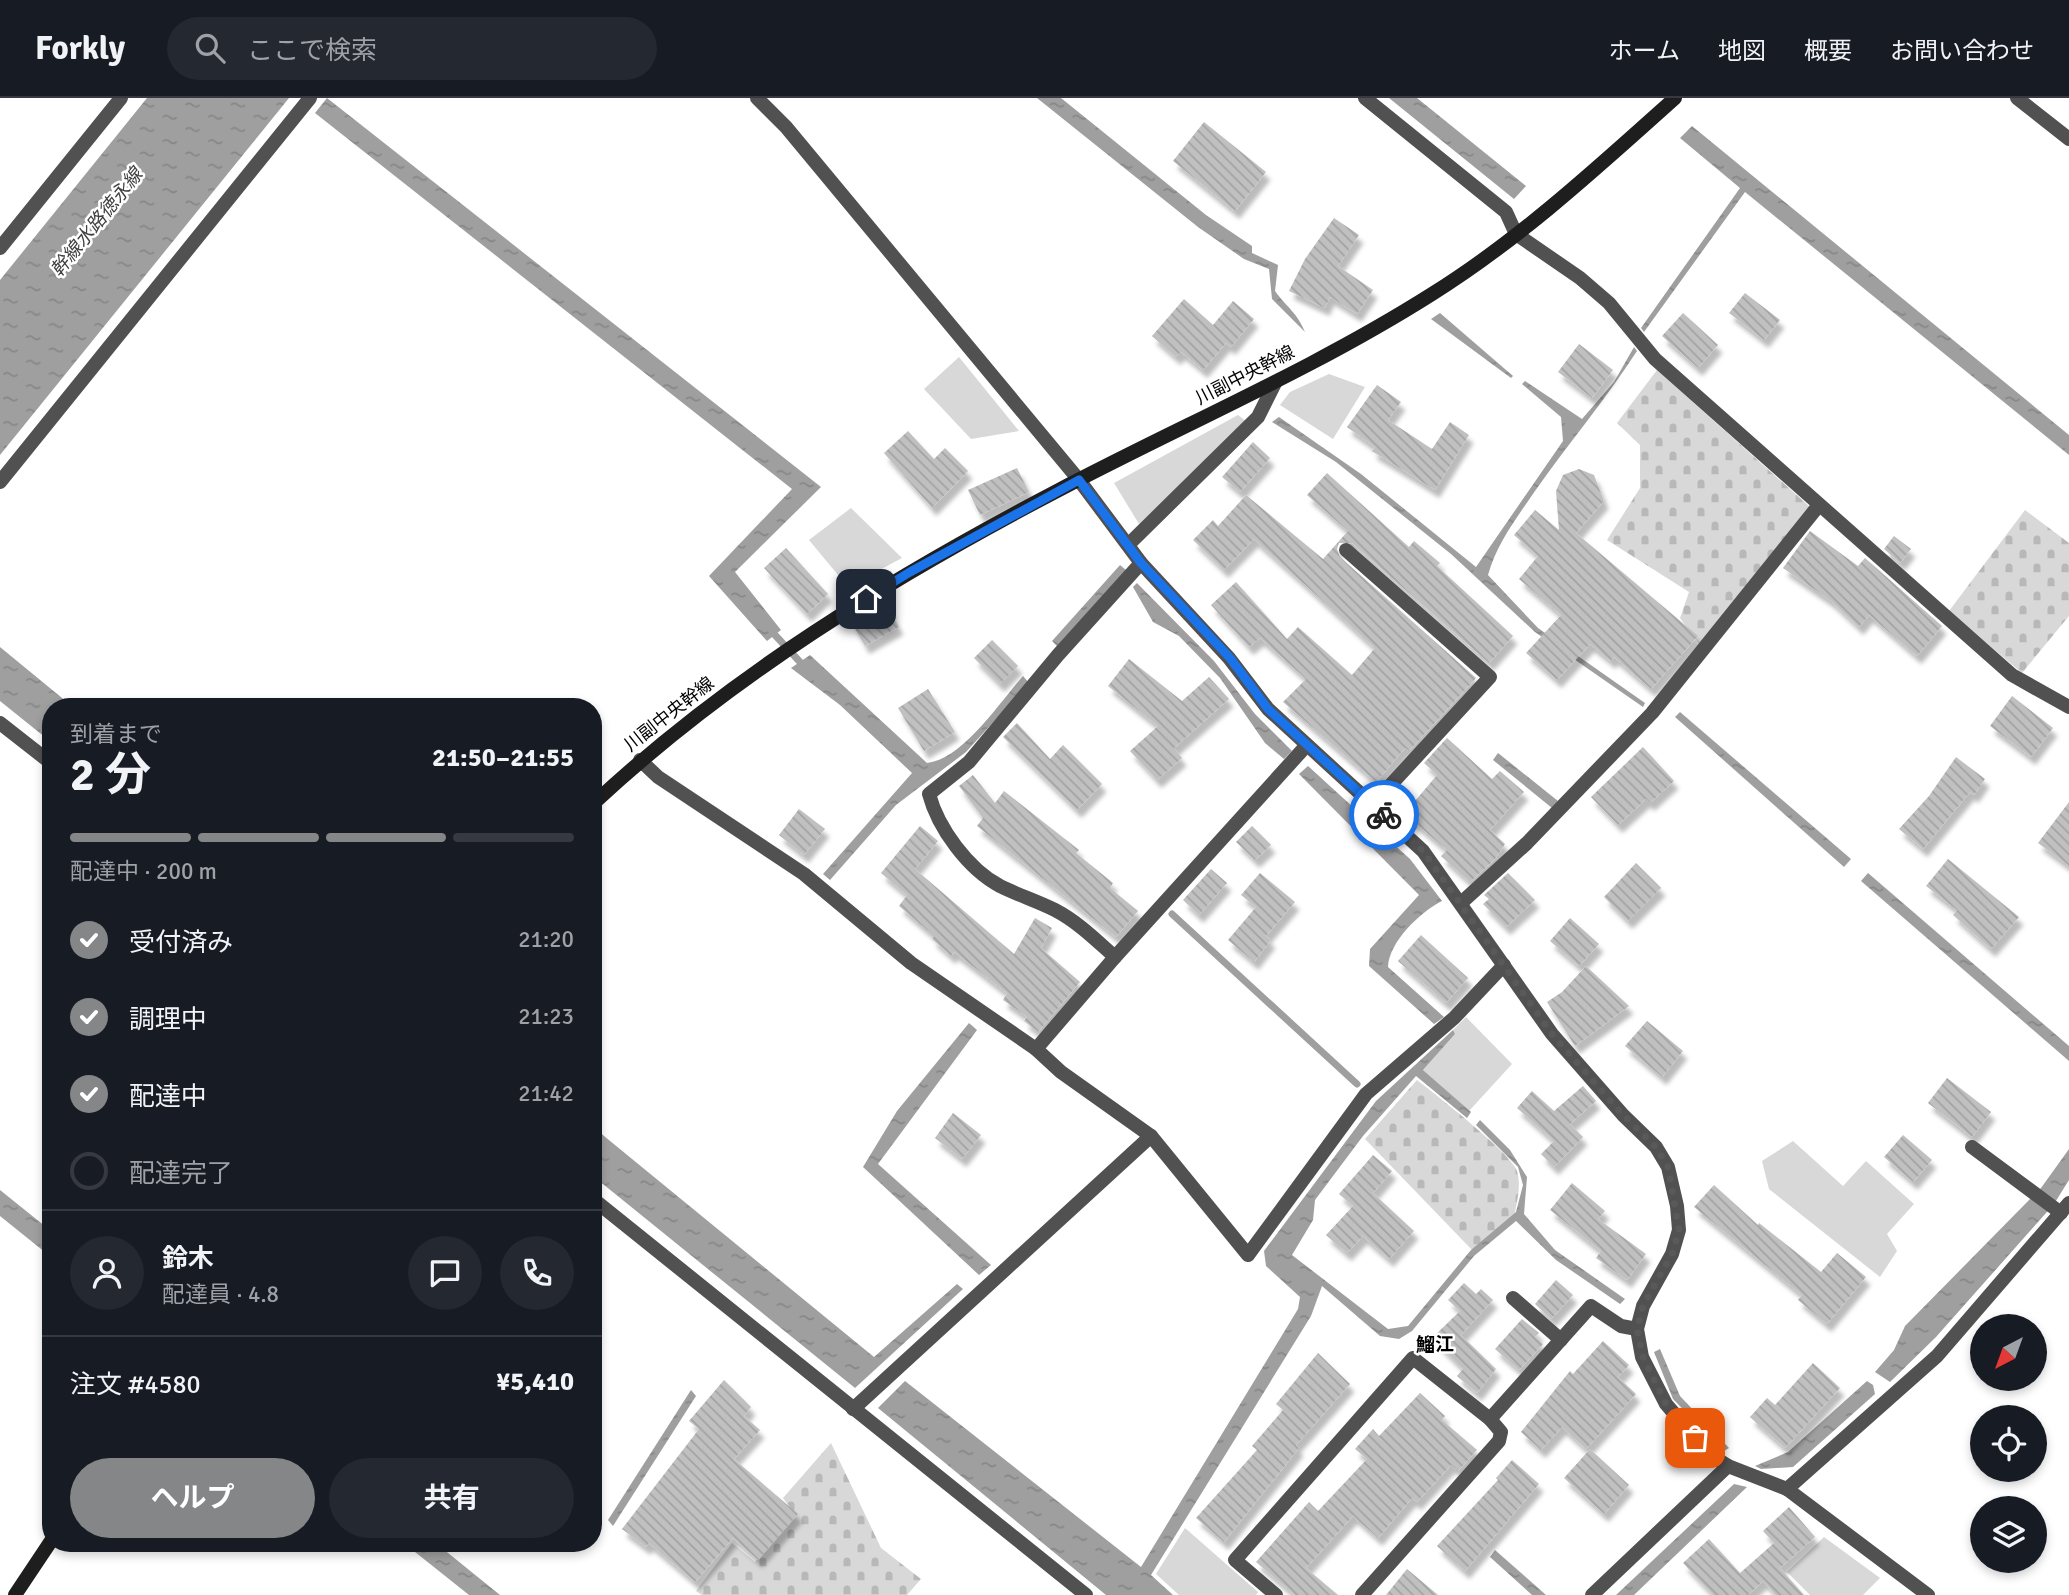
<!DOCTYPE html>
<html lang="ja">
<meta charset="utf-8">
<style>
body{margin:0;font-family:Signika,"Noto Sans JP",sans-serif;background:#242831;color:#f1f3f6;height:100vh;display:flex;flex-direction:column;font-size:26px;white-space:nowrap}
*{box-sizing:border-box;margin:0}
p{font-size:23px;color:#9ea1a6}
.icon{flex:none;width:38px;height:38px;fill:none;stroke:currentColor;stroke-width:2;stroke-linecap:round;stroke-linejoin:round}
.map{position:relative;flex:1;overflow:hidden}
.panel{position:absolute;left:42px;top:600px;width:560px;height:854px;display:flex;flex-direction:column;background:#171b24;border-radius:28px;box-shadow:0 4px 10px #0003}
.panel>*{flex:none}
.needle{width:46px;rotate:221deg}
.fabs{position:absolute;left:1970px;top:1216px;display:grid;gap:14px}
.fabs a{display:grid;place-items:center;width:77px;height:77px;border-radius:50%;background:#171b24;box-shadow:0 4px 10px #0003;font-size:35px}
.pin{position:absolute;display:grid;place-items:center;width:60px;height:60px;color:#fff;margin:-30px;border-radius:14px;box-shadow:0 4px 10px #0006}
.courier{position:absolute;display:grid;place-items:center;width:70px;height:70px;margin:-35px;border:5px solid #1a73e8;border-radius:50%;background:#fff;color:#222;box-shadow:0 2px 9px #0007}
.overview em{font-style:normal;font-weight:700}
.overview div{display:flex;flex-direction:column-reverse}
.overview{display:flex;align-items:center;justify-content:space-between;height:119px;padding:0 28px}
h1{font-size:46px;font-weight:700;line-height:52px}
.bar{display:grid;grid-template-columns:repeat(4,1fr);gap:10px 7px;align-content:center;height:84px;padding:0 28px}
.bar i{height:9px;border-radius:5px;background:#363941}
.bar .current{background:#858687}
.bar p{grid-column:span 4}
.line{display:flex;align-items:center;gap:18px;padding:0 28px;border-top:2px solid #363941}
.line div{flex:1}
.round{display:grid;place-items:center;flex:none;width:74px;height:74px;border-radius:37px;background:#242831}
ol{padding:0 28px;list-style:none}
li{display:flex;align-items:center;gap:21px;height:77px}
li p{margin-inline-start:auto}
li .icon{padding:7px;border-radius:50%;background:#858687;color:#fff;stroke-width:4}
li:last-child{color:#9ea1a6}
li i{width:38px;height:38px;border:4px solid #363941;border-radius:50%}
.button{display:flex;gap:14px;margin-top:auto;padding:14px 28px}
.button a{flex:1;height:80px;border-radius:42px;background:#858687;color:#fff;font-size:28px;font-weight:700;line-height:80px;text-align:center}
.button a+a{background:#242831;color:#f1f3f6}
header{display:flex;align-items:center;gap:42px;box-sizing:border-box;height:98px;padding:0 35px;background:#171b24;border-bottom:2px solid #363941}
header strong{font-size:33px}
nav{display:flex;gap:38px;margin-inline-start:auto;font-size:24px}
.search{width:490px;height:63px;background:#242831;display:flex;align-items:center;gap:18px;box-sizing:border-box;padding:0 24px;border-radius:38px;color:#9ea1a6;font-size:26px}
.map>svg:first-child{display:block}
.green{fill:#d8d8d8}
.cemetery{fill:url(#cemetery-stones)}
.water{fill:url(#water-ripples)}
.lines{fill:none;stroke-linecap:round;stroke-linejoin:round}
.stream{stroke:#9f9f9f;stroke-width:7}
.building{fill:url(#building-back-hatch);filter:url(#shadow)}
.street{stroke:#515151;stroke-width:14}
.secondary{stroke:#1e1e1e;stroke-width:14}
.done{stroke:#595959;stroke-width:7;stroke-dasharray:0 12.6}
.route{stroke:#1a73e8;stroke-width:9}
.labels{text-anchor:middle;stroke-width:5;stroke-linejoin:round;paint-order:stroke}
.street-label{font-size:18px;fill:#000;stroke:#fff}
.water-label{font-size:19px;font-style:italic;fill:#404040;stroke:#fff}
.neighbourhood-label{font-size:19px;font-weight:bold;fill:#000;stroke:#fff}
</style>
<header>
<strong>Forkly</strong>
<div class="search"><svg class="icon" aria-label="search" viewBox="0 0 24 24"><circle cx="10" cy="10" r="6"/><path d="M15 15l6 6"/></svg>ここで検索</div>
<nav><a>ホーム</a><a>地図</a><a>概要</a><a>お問い合わせ</a></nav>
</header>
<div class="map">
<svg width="2069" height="1497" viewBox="0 0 2069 1497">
<defs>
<pattern id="cemetery-stones" width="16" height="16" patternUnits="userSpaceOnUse" patternTransform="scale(1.75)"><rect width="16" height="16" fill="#d8d8d8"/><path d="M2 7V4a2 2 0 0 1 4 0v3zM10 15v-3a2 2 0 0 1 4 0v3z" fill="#b8b8b8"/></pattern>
<pattern id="water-ripples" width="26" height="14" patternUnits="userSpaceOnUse" patternTransform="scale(1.75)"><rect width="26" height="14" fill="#9f9f9f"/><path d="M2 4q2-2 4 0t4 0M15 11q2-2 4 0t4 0" fill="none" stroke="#878787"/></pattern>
<pattern id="building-back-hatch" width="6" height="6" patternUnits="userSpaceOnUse" patternTransform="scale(1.75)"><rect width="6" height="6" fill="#c0c0c0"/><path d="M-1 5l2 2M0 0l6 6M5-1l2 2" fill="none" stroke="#a3a3a3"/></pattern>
<filter id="shadow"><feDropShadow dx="4.5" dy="8" stdDeviation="2" flood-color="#0004"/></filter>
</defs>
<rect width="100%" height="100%" fill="#fff"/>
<g class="green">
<polygon points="959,259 1019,333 971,341 924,291"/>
<polygon points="1329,276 1365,289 1333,341 1280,307 1290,294"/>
<polygon points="1238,317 1247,324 1139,426 1114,385"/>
<polygon points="851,410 902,460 848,489 809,442"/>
<polygon points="1466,919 1512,966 1469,1013 1423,972 1455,936 1453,932"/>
<polygon points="1793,1043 1843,1088 1866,1063 1914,1106 1887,1136 1897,1153 1880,1179 1769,1091 1762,1063"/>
<polygon points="1185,1430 1258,1494 1256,1497 1179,1497 1156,1476"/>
<polygon points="1824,1439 1880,1480 1863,1497 1810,1497 1787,1474"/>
</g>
<g class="cemetery">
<polygon points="1657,272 1810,409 1699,546 1680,520 1689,494 1607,442 1640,390 1640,347 1617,325"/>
<polygon points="2025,412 2069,445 2069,518 2022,575 1949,513"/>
<path d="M1417,982C1435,996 1512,1056 1517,1073C1522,1089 1516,1105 1514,1121L1474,1154L1365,1041Z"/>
<polygon points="831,1345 881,1450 921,1481 907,1497 702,1497 696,1493 732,1445 755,1464 794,1415 783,1400"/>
</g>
<g class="water">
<polygon points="147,0 289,0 0,357 0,182"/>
<polygon points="327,0 821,389 735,474 781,532 767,543 709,478 792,391 315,15"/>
<path d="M1037,0H1061L1206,117L1252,148V155L1278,167L1275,193C1288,211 1296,213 1305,234L1272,201L1269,171L1244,161L1198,129Z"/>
<polygon points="1389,0 1417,0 1526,88 1514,101"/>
<polygon points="1692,28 2069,337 2069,357 1745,94 1644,234 1641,230 1740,90 1680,40"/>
<polygon points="1440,215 1513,278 1511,280 1431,221"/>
<path d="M1634,249L1637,253C1606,301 1568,346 1535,393C1516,421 1497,445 1488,477L1538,530L1645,605L1643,609L1535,534L1451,456L1336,364L1272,324L1279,319L1361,376L1476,469L1563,343L1561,319L1522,286L1525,283L1582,321L1614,284Z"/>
<polygon points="1120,467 1126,472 1057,548 1052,543"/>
<polygon points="1137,485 1214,563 1255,616 1292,653 1284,661 1265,645 1220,580 1179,538 1153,524 1133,489"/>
<polygon points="0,549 73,609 51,609 51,644 0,603"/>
<path d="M810,557L927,665C962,662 1000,604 1023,578L1029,585L966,654L896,707L830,782L823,776L912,675L840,607L791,570Z"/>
<polygon points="1680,614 1851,761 1844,769 1675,619"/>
<polygon points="1498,655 1558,703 1552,710 1493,662"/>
<path d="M1308,668L1410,761L1442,803C1420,814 1389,844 1388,869L1444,919L1434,926L1369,868L1370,851L1419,797L1299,676Z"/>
<polygon points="1868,775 2069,948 2069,963 1861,783"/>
<polygon points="969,925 977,932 878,1066 991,1167 979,1177 863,1069 897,1013"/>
<polygon points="1453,932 1455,936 1423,972 1471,1014 1467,1020 1416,978 1363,1038 1315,1102 1313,1122 1292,1157 1388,1231 1408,1228 1471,1152 1516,1114 1523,1087 1518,1069 1476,1027 1480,1022 1510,1052 1527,1079 1524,1116 1555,1152 1625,1201 1620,1206 1556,1162 1516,1123 1474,1158 1412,1233 1399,1241 1380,1238 1322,1188 1311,1218 1151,1477 1173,1497 1106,1497 878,1310 905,1283 1141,1469 1298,1211 1300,1199 1266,1168 1264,1153 1376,1003"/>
<polygon points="593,1029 874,1259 957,1186 963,1191 855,1290 593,1078"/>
<polygon points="2069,1051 2069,1082 2054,1106 1936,1239 1890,1284 1875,1274 1894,1252 1905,1228 2041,1090"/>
<polygon points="0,1092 51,1133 51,1159 0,1118"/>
<polygon points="1660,1251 1680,1298 1729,1350 1724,1353 1673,1301 1654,1254"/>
<polygon points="1867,1283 1873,1287 1875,1296 1793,1369 1761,1371 1755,1368 1788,1354"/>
<polygon points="691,1292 696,1298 613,1428 608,1422"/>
<polygon points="1734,1386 1747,1389 1634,1497 1616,1497"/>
<polygon points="405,1446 437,1446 500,1497 469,1497"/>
<polygon points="1495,1452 1546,1497 1532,1497 1490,1459"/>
</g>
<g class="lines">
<g class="stream">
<polyline points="775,537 800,564"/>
<polyline points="1172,816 1357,986"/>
</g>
</g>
<g class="building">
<polygon points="1204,24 1266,74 1235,113 1173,63"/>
<polygon points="1334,120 1359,137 1338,168 1373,192 1357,216 1330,199 1325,210 1289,193 1305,161"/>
<polygon points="1745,195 1780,222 1764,242 1729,215"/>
<polygon points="1184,201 1213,227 1233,203 1254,221 1231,249 1226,245 1203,272 1181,254 1176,259 1152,238"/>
<polygon points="1683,215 1718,247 1698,270 1662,238"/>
<polygon points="1579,246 1613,272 1592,300 1558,274"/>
<polygon points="1377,287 1401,304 1388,322 1432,351 1450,324 1469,337 1435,392 1372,353 1375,349 1347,329"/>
<polygon points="908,333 934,361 945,350 968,373 932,410 884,355"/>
<polygon points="1253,344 1270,360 1240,394 1222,379"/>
<polygon points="1017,370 1029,394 980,417 968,392"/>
<polygon points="1579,371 1594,377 1604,403 1576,435 1698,538 1651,591 1614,559 1611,563 1590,546 1557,582 1526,555 1561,517 1519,481 1538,458 1514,437 1535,412 1559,432 1556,393 1563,377"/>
<polygon points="1327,375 1409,449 1414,443 1440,465 1437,468 1513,538 1489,565 1352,445 1339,445 1337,451 1340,459 1476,580 1409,653 1405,650 1376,684 1283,604 1306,581 1260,540 1249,549 1211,507 1236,484 1287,541 1298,529 1352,577 1375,550 1254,441 1224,472 1193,442 1213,422 1218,428 1246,397 1323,461 1348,433 1307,397"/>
<polygon points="1810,433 1858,468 1865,460 1942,528 1917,558 1869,517 1859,529 1831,503 1783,470"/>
<polygon points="1894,438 1911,451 1900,465 1884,451"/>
<polygon points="786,450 828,496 807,516 764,470"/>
<polygon points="885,504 899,529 865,548 851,524"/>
<polygon points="992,542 1018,568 1000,586 974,560"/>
<polygon points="1129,561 1182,603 1209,579 1229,601 1174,650 1182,660 1157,682 1130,653 1158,628 1108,588"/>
<polygon points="928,591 955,634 924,653 898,610"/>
<polygon points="2012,598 2053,630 2031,659 1990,628"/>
<polygon points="1017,625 1050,661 1063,647 1102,686 1077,712 1003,639"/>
<polygon points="1447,640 1492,681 1500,673 1524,694 1490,732 1505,746 1495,761 1470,784 1441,758 1447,752 1404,716 1437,677 1424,665"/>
<polygon points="1643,649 1674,683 1650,705 1646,701 1618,727 1591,699"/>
<polygon points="1956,659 1985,681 1974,697 1970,694 1923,751 1899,731 1929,698"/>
<polygon points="973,677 995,705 1004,693 1079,752 1076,755 1113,785 1110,790 1138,813 1116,839 977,728 983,720 959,688"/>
<polygon points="2069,704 2069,768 2038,745"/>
<polygon points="799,711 825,731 804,757 779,737"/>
<polygon points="920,728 938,743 915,771 1014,856 1035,820 1052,830 1041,850 1080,884 1038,934 1024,923 1027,919 1003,902 1007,895 954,854 951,858 932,841 934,838 899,808 907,797 881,775"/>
<polygon points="1252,728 1271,747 1255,762 1236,744"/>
<polygon points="1948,761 2019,819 1991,851 1953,817 1957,812 1926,788"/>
<polygon points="1636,765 1661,790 1628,823 1604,799"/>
<polygon points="1211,771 1227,785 1199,817 1183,802"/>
<polygon points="1260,775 1295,804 1266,838 1271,842 1254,864 1228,842 1256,809 1241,797"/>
<polygon points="1508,775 1535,802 1506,829 1483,806 1489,801 1484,797"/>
<polygon points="1570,820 1599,846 1579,868 1550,843"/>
<polygon points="1421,837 1468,880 1446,905 1398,863"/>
<polygon points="1586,868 1629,908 1575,948 1547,904 1562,894"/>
<polygon points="1647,923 1683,953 1662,979 1625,948"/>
<polygon points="1947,980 1991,1014 1972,1039 1928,1005"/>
<polygon points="1583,988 1596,1003 1570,1026 1583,1039 1554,1069 1541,1056 1554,1043 1517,1010 1532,993 1554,1013"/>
<polygon points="953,1015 981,1037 962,1061 935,1040"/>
<polygon points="1903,1037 1932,1062 1913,1084 1884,1059"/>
<polygon points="1373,1057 1392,1073 1373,1095 1414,1133 1389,1161 1363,1138 1347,1155 1326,1137 1353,1108 1339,1096"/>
<polygon points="1572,1085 1605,1113 1598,1121 1646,1156 1627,1182 1596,1160 1601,1153 1550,1112"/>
<polygon points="1714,1087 1758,1127 1759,1125 1821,1174 1837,1155 1866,1179 1827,1226 1798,1202 1802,1197 1694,1109"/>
<polygon points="1556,1182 1573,1197 1551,1221 1535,1206"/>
<polygon points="1464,1185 1476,1196 1481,1191 1493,1202 1461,1237 1496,1271 1477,1295 1457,1278 1463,1271 1432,1240 1460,1213 1448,1202"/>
<polygon points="1522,1221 1539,1235 1535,1239 1543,1246 1519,1272 1495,1251"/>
<polygon points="1603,1243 1629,1267 1618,1279 1636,1296 1586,1351 1562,1329 1541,1352 1521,1334 1570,1273 1573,1276"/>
<polygon points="1318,1255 1350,1286 1296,1347 1299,1350 1224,1444 1196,1420 1257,1352 1252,1348 1283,1312 1276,1306"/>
<polygon points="1813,1265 1840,1290 1785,1350 1750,1319 1767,1300 1775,1307"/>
<polygon points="724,1282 751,1309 744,1318 760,1332 734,1361 798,1416 758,1462 733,1440 695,1484 649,1445 646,1449 622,1431 699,1331 689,1323"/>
<polygon points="1420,1295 1445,1318 1442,1322 1477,1352 1458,1373 1451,1367 1417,1404 1412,1400 1378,1440 1353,1418 1306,1470 1338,1497 1295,1497 1256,1464 1309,1404 1318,1413 1367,1361 1355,1351 1373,1331 1379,1338"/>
<polygon points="1590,1351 1629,1387 1604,1416 1564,1380"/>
<polygon points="1512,1362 1539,1386 1465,1473 1437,1448 1498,1382 1496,1380"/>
<polygon points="1789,1409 1815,1439 1780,1470 1804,1497 1776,1497 1763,1483 1748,1497 1713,1497 1683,1465 1709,1441 1740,1475 1774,1445 1763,1433"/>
<polygon points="1407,1471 1438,1497 1386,1497"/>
</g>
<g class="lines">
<g class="street">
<polyline points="757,0 786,29 1079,382 1141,465 1229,560 1268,611 1423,753 1552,936 1623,1017 1656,1049 1668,1069 1677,1108 1679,1132 1672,1156 1643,1208 1637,1231 1642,1259 1666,1306 1709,1356 1728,1368 1787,1391 1928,1497"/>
<polyline points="1365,0 1506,114 1516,136 1580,180 1609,205 1655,261 2012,577 2069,609"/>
<polyline points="2017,0 2069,41"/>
<polyline points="0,150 121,0"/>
<polyline points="0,384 310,0"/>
<polyline points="1129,446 1258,319 1275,285"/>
<polyline points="1346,452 1490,579 1373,706"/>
<polyline points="0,625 51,665"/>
<polyline points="640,662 658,679 804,776 911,865 1036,951"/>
<polyline points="1461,805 1527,745 1652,615 1819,407"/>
<path d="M1115,859C1096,842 1078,824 1055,812C1037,803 1018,797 1000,788C968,771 938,730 929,696L969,664L1058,557L1141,465"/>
<polyline points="1151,1038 1248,1157 1366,996 1454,920 1504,867"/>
<polyline points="1972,1049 2061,1115"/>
<polyline points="593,1101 1086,1497"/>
<polyline points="1513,1200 1561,1242"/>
<polyline points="853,1311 1151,1038 1061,974 1036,951 1115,859 1306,648"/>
<polyline points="1787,1391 1937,1258 2069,1105"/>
<polyline points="1276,1497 1235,1462 1413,1260 1490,1321"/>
<polyline points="1362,1497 1499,1343 1501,1334 1490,1321 1591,1208 1621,1228 1637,1231"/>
<polyline points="1592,1497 1728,1368"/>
</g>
<g class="secondary">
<path d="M593,706C730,578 891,480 1057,393C1182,327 1312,272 1432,196C1520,141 1598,69 1675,0"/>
<polyline points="15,1497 51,1443"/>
</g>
</g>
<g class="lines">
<polyline class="done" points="1384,717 1423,753 1552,936 1623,1017 1656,1049 1668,1069 1679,1132 1672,1156 1643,1208 1637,1231 1643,1259 1666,1306 1695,1340"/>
<polyline class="route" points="866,501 910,474 1079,382 1141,465 1230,560 1268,611 1384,717"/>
</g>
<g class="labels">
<g class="street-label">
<text transform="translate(1245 277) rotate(-27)" y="6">川副中央幹線</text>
<text transform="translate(669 616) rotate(-38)" y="6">川副中央幹線</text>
</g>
<g class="water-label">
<text transform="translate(96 124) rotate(-51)" y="7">幹線水路徳永線</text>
</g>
<g class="neighbourhood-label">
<text x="1435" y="1253">鰡江</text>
</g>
</g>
</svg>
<div class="fabs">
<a><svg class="needle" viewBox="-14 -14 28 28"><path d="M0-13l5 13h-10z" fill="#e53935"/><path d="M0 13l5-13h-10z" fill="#9ea1a6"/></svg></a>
<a><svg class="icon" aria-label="locate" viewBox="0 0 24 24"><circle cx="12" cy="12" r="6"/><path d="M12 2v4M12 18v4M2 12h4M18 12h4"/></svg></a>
<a><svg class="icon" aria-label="layers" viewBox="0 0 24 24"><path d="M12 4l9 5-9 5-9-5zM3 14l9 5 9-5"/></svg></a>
</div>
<div class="pin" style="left:1695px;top:1340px;background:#ea580c"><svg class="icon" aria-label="bag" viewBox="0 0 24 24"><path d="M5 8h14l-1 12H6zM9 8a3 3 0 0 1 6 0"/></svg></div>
<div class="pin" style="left:866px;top:501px;background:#1f2937"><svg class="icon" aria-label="home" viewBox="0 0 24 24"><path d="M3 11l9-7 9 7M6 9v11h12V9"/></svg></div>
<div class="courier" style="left:1384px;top:717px"><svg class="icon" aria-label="bike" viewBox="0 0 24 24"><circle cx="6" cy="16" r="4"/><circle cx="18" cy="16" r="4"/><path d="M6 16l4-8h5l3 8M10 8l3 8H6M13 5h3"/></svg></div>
<section class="panel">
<div class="overview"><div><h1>2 分</h1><p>到着まで</p></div><em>21:50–21:55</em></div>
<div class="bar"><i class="current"></i><i class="current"></i><i class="current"></i><i></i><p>配達中 · 200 m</p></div>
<ol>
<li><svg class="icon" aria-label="check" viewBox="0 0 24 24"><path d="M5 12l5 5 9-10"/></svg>受付済み<p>21:20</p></li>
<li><svg class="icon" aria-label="check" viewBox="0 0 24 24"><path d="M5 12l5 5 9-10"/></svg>調理中<p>21:23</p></li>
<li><svg class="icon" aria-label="check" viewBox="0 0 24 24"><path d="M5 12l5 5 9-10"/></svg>配達中<p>21:42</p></li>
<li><i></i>配達完了</li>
</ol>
<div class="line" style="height:126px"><a class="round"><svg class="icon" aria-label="person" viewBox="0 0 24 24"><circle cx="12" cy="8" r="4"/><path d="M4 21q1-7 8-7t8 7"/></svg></a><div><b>鈴木</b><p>配達員 · 4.8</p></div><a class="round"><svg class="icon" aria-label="chat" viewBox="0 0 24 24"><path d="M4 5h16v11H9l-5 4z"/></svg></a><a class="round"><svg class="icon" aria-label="phone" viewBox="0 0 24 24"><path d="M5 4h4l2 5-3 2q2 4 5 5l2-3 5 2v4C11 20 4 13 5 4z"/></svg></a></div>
<div class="line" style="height:91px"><div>注文 #4580</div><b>¥5,410</b></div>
<div class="button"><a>ヘルプ</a><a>共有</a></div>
</section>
</div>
